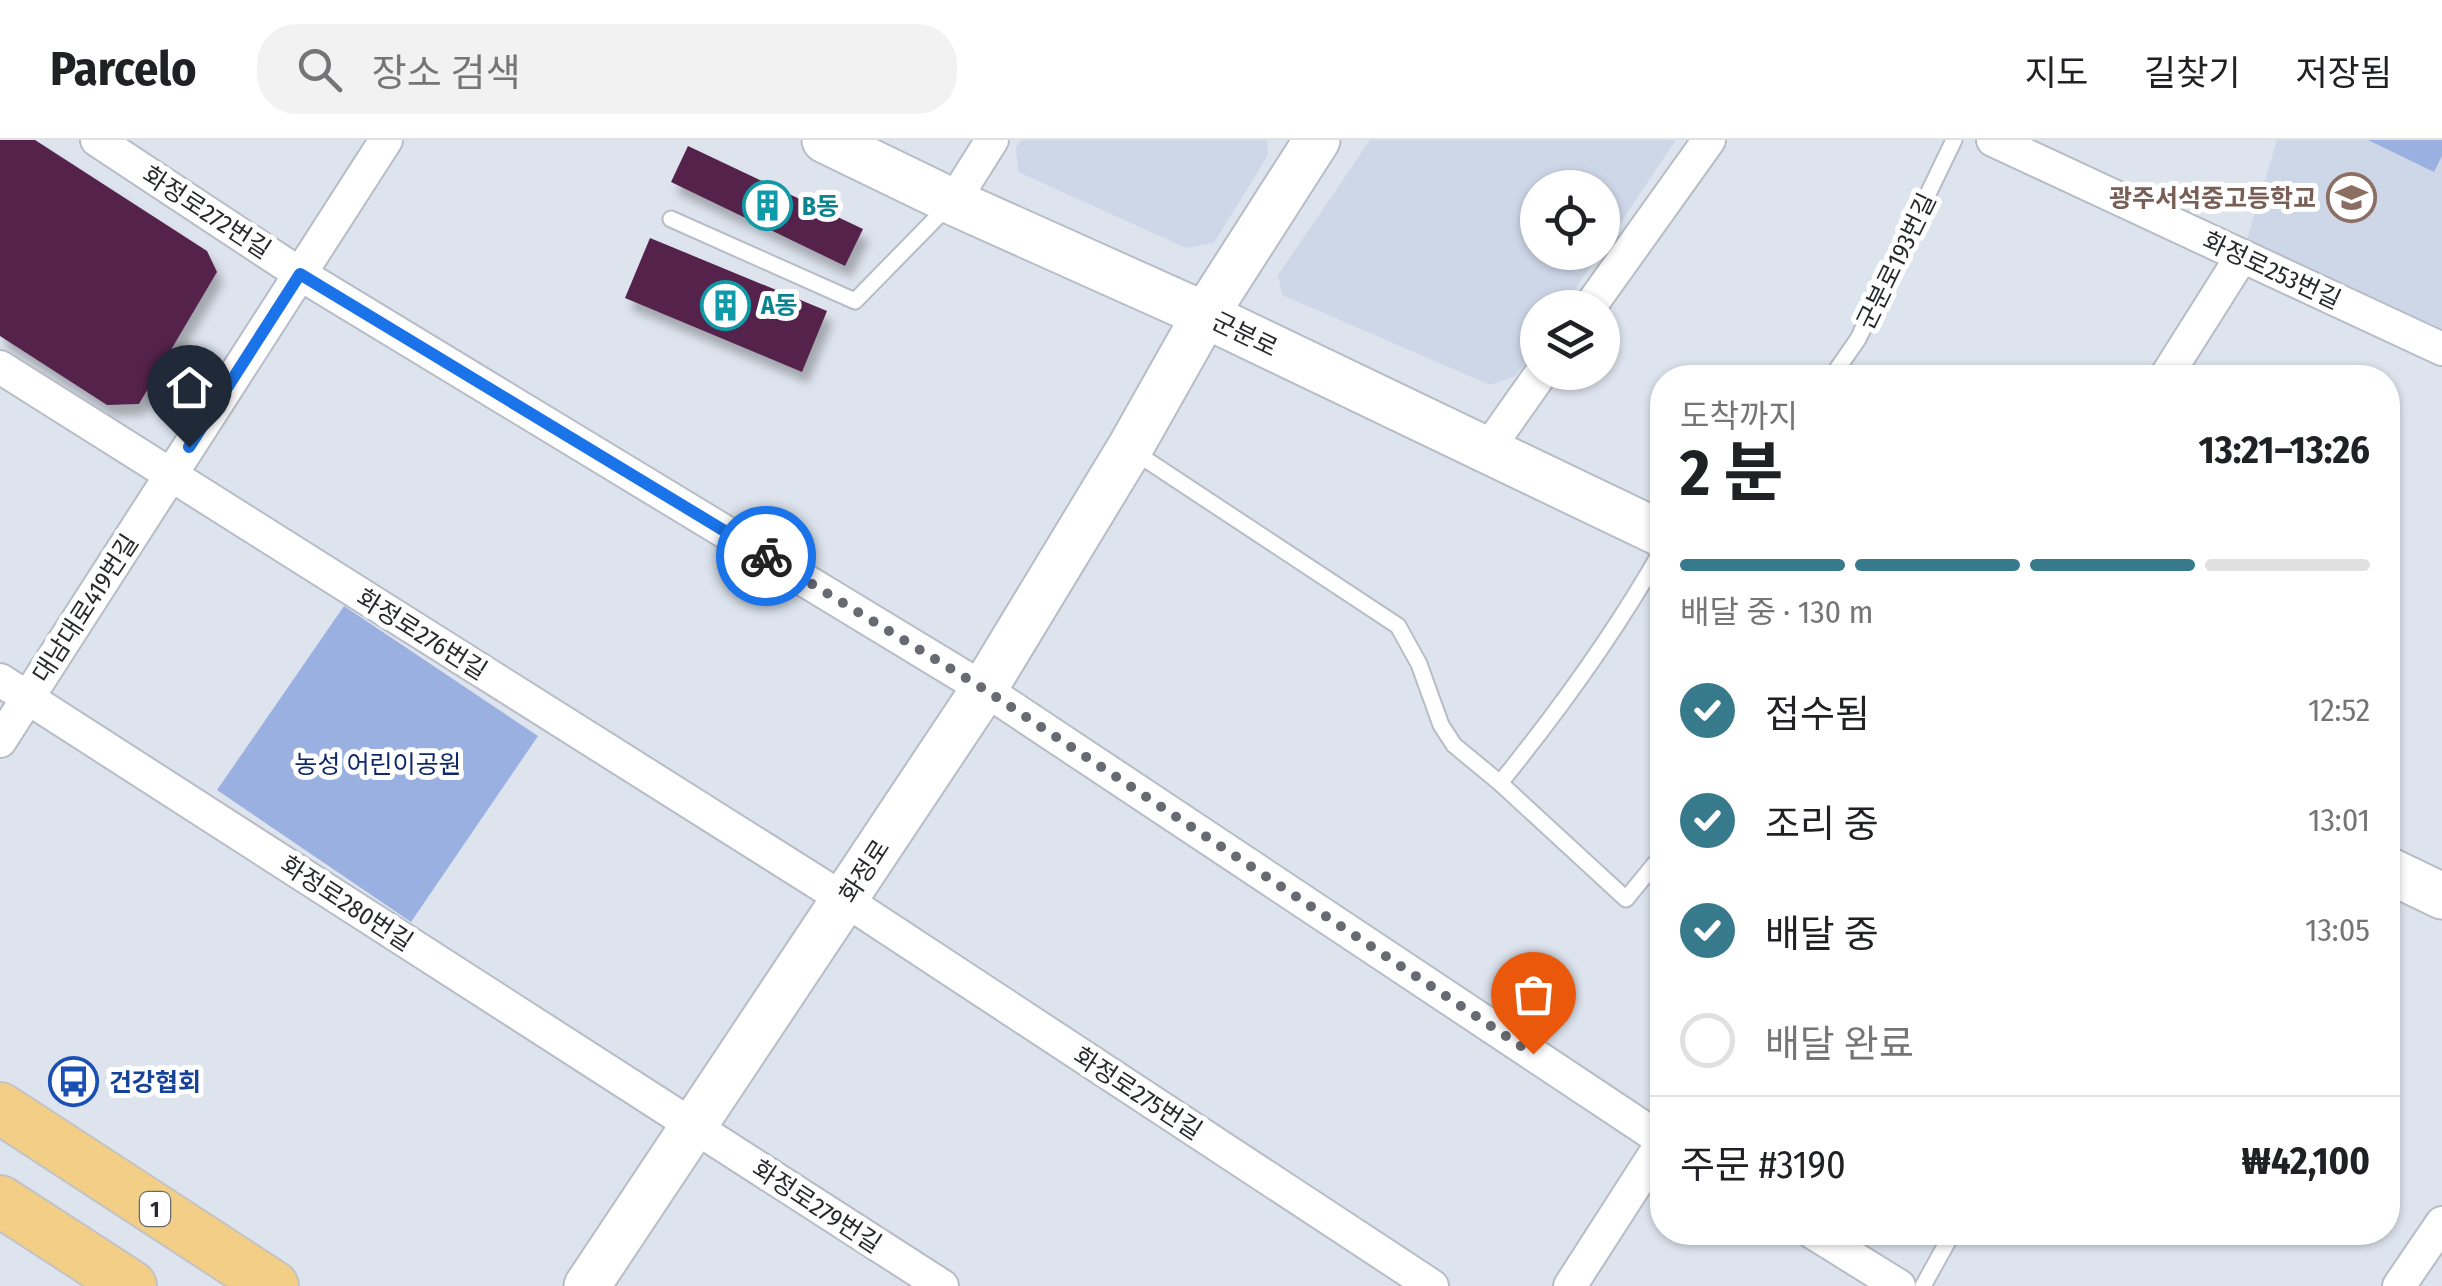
<!DOCTYPE html>
<html lang="ko">
<meta charset="utf-8">
<style>
body{margin:0;font-family:"Fira Sans Condensed","Noto Sans KR",sans-serif;background:#f2f2f2;color:#202124;height:100vh;display:flex;flex-direction:column;font-size:38px;white-space:nowrap}
*{box-sizing:border-box;margin:0}
p{font-size:32px;color:#757577}
.icon{flex:none;width:55px;height:55px;fill:none;stroke:currentColor;stroke-width:2;stroke-linecap:round;stroke-linejoin:round}
.map{position:relative;flex:1;overflow:hidden}
.sheet{position:absolute;left:1650px;top:225px;width:750px;height:880px;display:flex;flex-direction:column;background:#fff;border-radius:40px;box-shadow:0 2px 8px #0004}
.sheet>*{flex:none}
.buttons{position:absolute;left:1520px;top:30px;display:grid;gap:20px}
.buttons a{display:grid;place-items:center;width:100px;height:100px;border-radius:50%;background:#fff;box-shadow:0 2px 8px #0004;font-size:50px}
.pin{position:absolute;display:grid;place-items:center;width:85px;height:85px;color:#fff;margin:-102px -42px;border-radius:50% 50% 50% 0;rotate:-45deg;box-shadow:0 0 10px #0007}
.pin .icon{rotate:45deg}
.courier{position:absolute;display:grid;place-items:center;width:100px;height:100px;margin:-50px;border:8px solid #1a73e8;border-radius:50%;background:#fff;color:#222;box-shadow:0 2px 12px #0007}
.overview em{font-style:normal;font-weight:700}
.overview div{display:flex;flex-direction:column-reverse}
.overview{display:flex;align-items:center;justify-content:space-between;height:170px;padding:0 30px}
h1{font-size:65px;font-weight:700;line-height:75px}
.bar{display:grid;grid-template-columns:repeat(4,1fr);gap:15px 10px;align-content:center;height:120px;padding:0 30px}
.bar i{height:12px;border-radius:8px;background:#e0e0e0}
.bar .active{background:#377a8b}
.bar p{grid-column:span 4}
.line{display:flex;align-items:center;gap:25px;padding:0 30px;border-top:2px solid #e0e0e0}
.line div{flex:1}
ol{padding:0 30px;list-style:none}
li{display:flex;align-items:center;gap:30px;height:110px}
li p{margin-inline-start:auto}
li .icon{padding:10px;border-radius:50%;background:#377a8b;color:#fff;stroke-width:4}
li:last-child{color:#757577}
li i{width:55px;height:55px;border:5px solid #e0e0e0;border-radius:50%}
header{display:flex;align-items:center;gap:60px;box-sizing:border-box;height:140px;padding:0 50px;background:#fff;border-bottom:2px solid #e0e0e0}
header strong{font-size:48px}
nav{display:flex;gap:55px;margin-inline-start:auto;font-size:35px}
.search{width:700px;height:90px;background:#f2f2f2;display:flex;align-items:center;gap:25px;box-sizing:border-box;padding:0 35px;border-radius:40px;color:#757577;font-size:38px}
.map>svg:first-child{display:block}
.built{fill:#ced7e8}
.green{fill:#99b0e0}
.building{fill:#54244b;filter:url(#shadow)}
.lines{fill:none;stroke-linecap:round;stroke-linejoin:round}
.lane-casing{stroke:#b7bcc6;stroke-width:19}
.street-casing{stroke:#b7bcc6;stroke-width:36}
.secondary-casing{stroke:#b7bcc6;stroke-width:49}
.primary-casing{stroke:#c3c3c4;stroke-width:54}
.lane{stroke:#fff;stroke-width:15}
.street{stroke:#fff;stroke-width:32}
.secondary{stroke:#fff;stroke-width:45}
.primary{stroke:#f2ce86;stroke-width:50}
.done{stroke:#676a71;stroke-width:10;stroke-dasharray:0 18}
.route{stroke:#1a73e8;stroke-width:12}
.labels{text-anchor:middle;stroke-width:10;stroke-linejoin:round;paint-order:stroke}
.shield{fill:#fff;stroke:#68696c;stroke-width:2.5}
.shield-label{font-size:22px;font-weight:bold;fill:#27292d}
.education-label{font-size:25px;font-weight:bold;fill:#785e54;stroke:#fff;text-anchor:end}
.culture-label{font-size:25px;font-weight:bold;fill:#0d838f;stroke:#fff;text-anchor:start}
.street-label{font-size:25px;fill:#27292d;stroke:#fff}
.park-label{font-size:25px;fill:#0e286a;stroke:#fff}
.transit-label{font-size:25px;font-weight:bold;fill:#164399;stroke:#fff;text-anchor:start}
</style>
<header>
<strong>Parcelo</strong>
<div class="search"><svg class="icon" aria-label="search" viewBox="0 0 24 24"><circle cx="10" cy="10" r="6"/><path d="M15 15l6 6"/></svg>장소 검색</div>
<nav><a>지도</a><a>길찾기</a><a>저장됨</a></nav>
</header>
<div class="map">
<svg width="2442" height="1146" viewBox="0 0 2442 1146">
<defs>
<filter id="shadow"><feDropShadow dx="6" dy="11" stdDeviation="5" flood-color="#0004"/></filter>
</defs>
<rect width="100%" height="100%" fill="#dee4ee"/>
<g class="built">
<polygon points="1021,0 1267,0 1268,15 1214,103 1186,108 1018,32 1016,7"/>
<polygon points="1370,0 1676,0 1603,109 1602,48 1538,48 1538,112 1600,113 1562,167 1538,168 1537,204 1516,236 1490,245 1282,155 1278,135"/>
<polygon points="2277,0 2442,0 2442,209 2242,116"/>
</g>
<g class="green">
<polygon points="2368,0 2442,0 2442,16 2434,32"/>
<polygon points="344,466 538,596 411,782 217,650"/>
</g>
<g class="building">
<polygon points="0,0 35,0 207,111 217,132 139,264 107,265 0,196"/>
<polygon points="688,6 863,89 845,126 671,42"/>
<polygon points="650,98 827,171 802,232 625,158"/>
</g>
<g class="lines">
<defs>
<g id="lane">
<polyline points="671,79 855,161 950,64"/>
<polyline points="1831,238 1858,199 1954,0"/>
<polyline points="1133,311 1398,486 1419,524 1441,585 1454,605 1500,643 1626,759 1662,715"/>
<path d="M1500,643C1560,569 1615,493 1662,410"/>
<polyline points="1923,1146 1953,1092"/>
</g>
<g id="street">
<polyline points="97,0 300,134 984,549 1662,1000"/>
<polyline points="1993,0 2442,209"/>
<polyline points="953,62 992,0"/>
<polyline points="1589,168 1709,0"/>
<polyline points="0,227 845,760 1432,1146"/>
<polyline points="2165,238 2242,116"/>
<polyline points="1487,310 1542,232"/>
<polyline points="0,540 942,1146"/>
<polyline points="0,601 386,0"/>
<polyline points="1812,1092 1899,1146"/>
<polyline points="1570,1146 1662,1003"/>
<polyline points="2399,1146 2442,1083"/>
</g>
<g id="secondary">
<polyline points="825,0 953,62 1205,175 1662,394"/>
<polyline points="2388,730 2442,756"/>
<polyline points="587,1146 984,549 1130,308 1205,175 1317,0"/>
</g>
<g id="primary">
<polyline points="0,968 273,1146"/>
<polyline points="0,1061 131,1146"/>
</g>
</defs>
<use href="#lane" class="lane-casing"/>
<use href="#street" class="street-casing"/>
<use href="#secondary" class="secondary-casing"/>
<use href="#primary" class="primary-casing"/>
<use href="#lane" class="lane"/>
<use href="#street" class="street"/>
<use href="#secondary" class="secondary"/>
<use href="#primary" class="primary"/>
</g>
<g class="lines">
<polyline class="done" points="766,416 984,549 1533,914"/>
<polyline class="route" points="189,307 300,134 766,416"/>
</g>
<defs>
<symbol id="school-ring" viewBox="-11 -11 22 22"><circle r="9.5" fill="#fff" stroke="#8d6e63" stroke-width="1.5"/><path d="M0-5L7-2L0 1L-7-2ZM-4 1L0 2.5L4 1V4Q0 6-4 4Z" fill="#8d6e63"/></symbol>
<symbol id="building-ring" viewBox="-11 -11 22 22"><circle r="9.5" fill="#fff" stroke="#0f9aa8" stroke-width="1.5"/><path d="M-4-6H4V6H1V3H-1V6H-4ZM-2.5-4.3h1.7v1.8h-1.7ZM.8-4.3h1.7v1.8H.8ZM-2.5-1h1.7V.8h-1.7ZM.8-1h1.7V.8H.8Z" fill="#0f9aa8"/></symbol>
<symbol id="bus-ring" viewBox="-11 -11 22 22"><circle r="9.5" fill="#fff" stroke="#1a4fb4" stroke-width="1.5"/><path d="M-5-6H5V4H4V6H2V4H-2V6H-4V4H-5ZM-3.5-4V0h7V-4ZM-3.5 1.2v1.5H-2V1.2ZM2 1.2v1.5H3.5V1.2Z" fill="#1a4fb4"/></symbol>
</defs>
<g fill-rule="evenodd">
<use href="#school-ring" x="2324" y="30" width="55" height="55"/>
<use href="#building-ring" x="740" y="38" width="55" height="55"/>
<use href="#building-ring" x="698" y="138" width="55" height="55"/>
<use href="#bus-ring" x="46" y="914" width="55" height="55"/>
</g>
<g class="labels">
<rect class="shield" x="140" y="1052" width="30" height="34" rx="8"/>
<g class="shield-label">
<text x="155" y="1077">1</text>
</g>
<g class="education-label">
<text x="2316" y="67">광주서석중고등학교</text>
</g>
<g class="culture-label">
<text x="802" y="75">B동</text>
<text x="761" y="174">A동</text>
</g>
<g class="street-label">
<text transform="translate(207 72) rotate(33)" y="9">화정로272번길</text>
<text transform="translate(1896 121) rotate(-64)" y="9">군분로193번길</text>
<text transform="translate(2272 130) rotate(25)" y="9">화정로253번길</text>
<text transform="translate(1245 194) rotate(26)" y="9">군분로</text>
<text transform="translate(85 468) rotate(-57)" y="9">대남대로419번길</text>
<text transform="translate(422 494) rotate(32)" y="9">화정로276번길</text>
<text transform="translate(864 731) rotate(-57)" y="9">화정로</text>
<text transform="translate(347 763) rotate(33)" y="9">화정로280번길</text>
<text transform="translate(1138 953) rotate(33)" y="9">화정로275번길</text>
<text transform="translate(817 1066) rotate(33)" y="9">화정로279번길</text>
</g>
<g class="park-label">
<text x="378" y="633">농성 어린이공원</text>
</g>
<g class="transit-label">
<text x="109" y="951">건강협회</text>
</g>
</g>
</svg>
<div class="buttons">
<a><svg class="icon" aria-label="locate" viewBox="0 0 24 24"><circle cx="12" cy="12" r="6"/><path d="M12 2v4M12 18v4M2 12h4M18 12h4"/></svg></a>
<a><svg class="icon" aria-label="layers" viewBox="0 0 24 24"><path d="M12 4l9 5-9 5-9-5zM3 14l9 5 9-5"/></svg></a>
</div>
<div class="pin" style="left:1533px;top:914px;background:#ea580c"><svg class="icon" aria-label="bag" viewBox="0 0 24 24"><path d="M5 8h14l-1 12H6zM9 8a3 3 0 0 1 6 0"/></svg></div>
<div class="pin" style="left:189px;top:307px;background:#1f2937"><svg class="icon" aria-label="home" viewBox="0 0 24 24"><path d="M3 11l9-7 9 7M6 9v11h12V9"/></svg></div>
<div class="courier" style="left:766px;top:416px"><svg class="icon" aria-label="bike" viewBox="0 0 24 24"><circle cx="6" cy="16" r="4"/><circle cx="18" cy="16" r="4"/><path d="M6 16l4-8h5l3 8M10 8l3 8H6M13 5h3"/></svg></div>
<section class="sheet">
<div class="overview"><div><h1>2 분</h1><p>도착까지</p></div><em>13:21–13:26</em></div>
<div class="bar"><i class="active"></i><i class="active"></i><i class="active"></i><i></i><p>배달 중 · 130 m</p></div>
<ol>
<li><svg class="icon" aria-label="check" viewBox="0 0 24 24"><path d="M5 12l5 5 9-10"/></svg>접수됨<p>12:52</p></li>
<li><svg class="icon" aria-label="check" viewBox="0 0 24 24"><path d="M5 12l5 5 9-10"/></svg>조리 중<p>13:01</p></li>
<li><svg class="icon" aria-label="check" viewBox="0 0 24 24"><path d="M5 12l5 5 9-10"/></svg>배달 중<p>13:05</p></li>
<li><i></i>배달 완료</li>
</ol>
<div class="line" style="height:130px"><div>주문 #3190</div><b>₩42,100</b></div>
</section>
</div>
